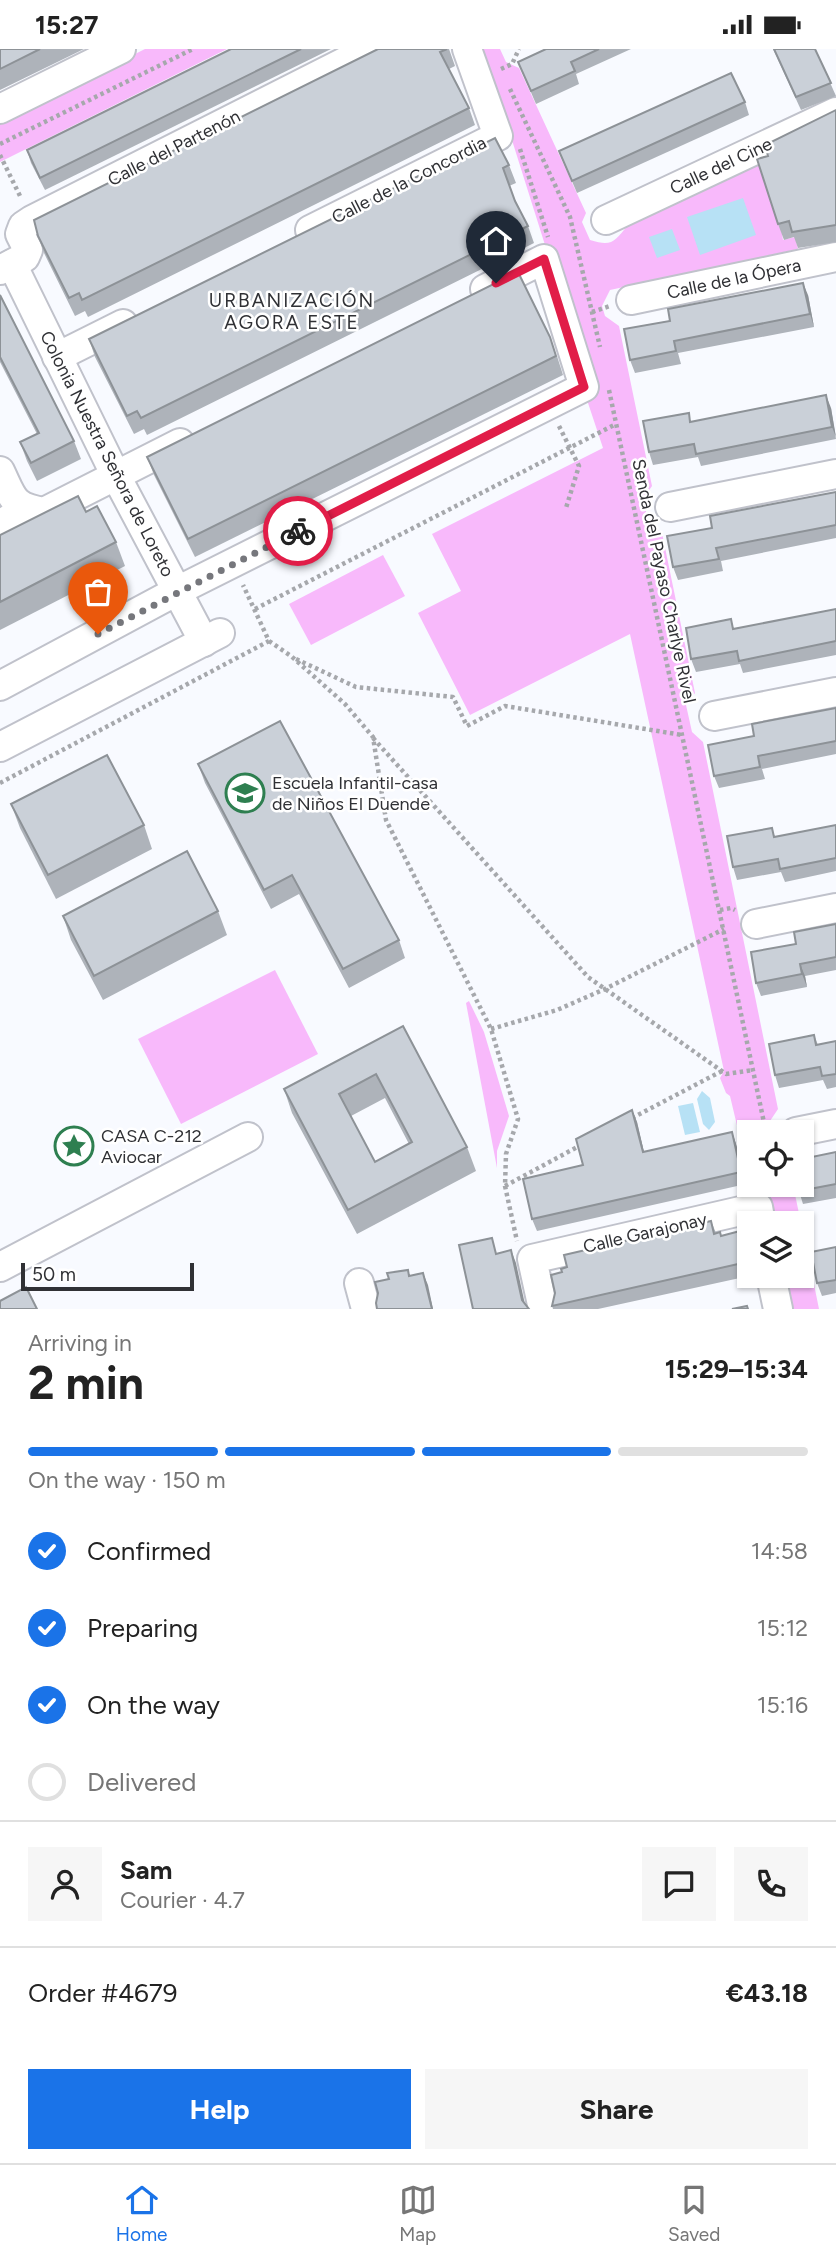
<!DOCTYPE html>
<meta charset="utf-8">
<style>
body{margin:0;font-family:Figtree,sans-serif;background:#f6f6f6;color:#222;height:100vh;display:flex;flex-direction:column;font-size:26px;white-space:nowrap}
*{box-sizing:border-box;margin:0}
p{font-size:23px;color:#767676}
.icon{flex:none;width:38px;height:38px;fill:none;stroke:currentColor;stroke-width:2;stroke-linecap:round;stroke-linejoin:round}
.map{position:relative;height:1260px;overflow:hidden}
.panel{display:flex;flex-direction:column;background:#fff;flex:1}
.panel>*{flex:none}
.tools{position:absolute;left:737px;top:1071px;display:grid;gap:14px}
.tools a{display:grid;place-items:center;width:77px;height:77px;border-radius:0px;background:#fff;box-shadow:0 2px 5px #0004;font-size:35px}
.scale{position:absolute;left:21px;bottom:18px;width:173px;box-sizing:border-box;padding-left:7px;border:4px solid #303135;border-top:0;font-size:19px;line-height:24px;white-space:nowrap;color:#303135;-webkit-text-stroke:5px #fff;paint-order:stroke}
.pin{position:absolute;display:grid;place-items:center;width:60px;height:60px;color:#fff;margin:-72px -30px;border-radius:50% 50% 50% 0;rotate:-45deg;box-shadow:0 0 7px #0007}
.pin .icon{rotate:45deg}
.courier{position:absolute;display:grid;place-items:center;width:70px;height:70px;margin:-35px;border:5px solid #e11d48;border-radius:50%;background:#fff;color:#222;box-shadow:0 2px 9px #0007}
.head em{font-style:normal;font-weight:700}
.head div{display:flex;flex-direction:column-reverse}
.head{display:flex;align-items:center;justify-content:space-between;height:119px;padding:0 28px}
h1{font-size:46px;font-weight:700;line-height:52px}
.bar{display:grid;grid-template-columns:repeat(4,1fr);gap:10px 7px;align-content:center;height:84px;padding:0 28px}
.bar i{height:9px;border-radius:5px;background:#e0e0e0}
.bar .active{background:#1a73e8}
.bar p{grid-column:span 4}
.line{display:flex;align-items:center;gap:18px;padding:0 28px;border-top:2px solid #e0e0e0}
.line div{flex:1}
.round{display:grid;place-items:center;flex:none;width:74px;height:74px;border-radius:0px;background:#f6f6f6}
ol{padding:0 28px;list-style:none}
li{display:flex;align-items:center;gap:21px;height:77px}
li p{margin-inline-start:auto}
li .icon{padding:7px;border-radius:50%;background:#1a73e8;color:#fff;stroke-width:4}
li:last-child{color:#767676}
li i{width:38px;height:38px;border:4px solid #e0e0e0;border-radius:50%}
.action{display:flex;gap:14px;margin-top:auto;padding:14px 28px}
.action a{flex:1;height:80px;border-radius:0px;background:#1a73e8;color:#fff;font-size:28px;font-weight:700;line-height:80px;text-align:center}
.action a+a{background:#f6f6f6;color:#222}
.status{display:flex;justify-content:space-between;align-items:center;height:49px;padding:0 35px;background:#fff;direction:ltr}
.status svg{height:19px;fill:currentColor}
.tab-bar{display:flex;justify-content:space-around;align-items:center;height:98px;border-top:2px solid #e0e0e0;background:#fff;font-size:19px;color:#767676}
.tab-bar a{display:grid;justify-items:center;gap:4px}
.tab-bar .active{color:#1a73e8}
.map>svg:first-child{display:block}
.green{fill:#f8b9fb}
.water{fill:#b7e1f5}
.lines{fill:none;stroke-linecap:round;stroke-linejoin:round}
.minor-casing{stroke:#c0c2cb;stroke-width:32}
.path{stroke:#a6a8ac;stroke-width:4.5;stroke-dasharray:3.5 3.5;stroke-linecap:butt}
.minor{stroke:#fff;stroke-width:28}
.wall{fill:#aeb3ba;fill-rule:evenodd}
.shaded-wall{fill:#8d9297}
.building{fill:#cad0d8;stroke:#8d9297;stroke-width:2;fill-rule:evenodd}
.done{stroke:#76777c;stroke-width:7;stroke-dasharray:0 12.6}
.route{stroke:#e11d48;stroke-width:9}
.labels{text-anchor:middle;stroke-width:5;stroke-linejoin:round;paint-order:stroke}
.street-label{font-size:18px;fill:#303135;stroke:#fff}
.poi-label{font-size:18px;fill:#303135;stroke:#fff;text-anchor:start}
.neighbourhood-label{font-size:19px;letter-spacing:2px;fill:#303135;stroke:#fff}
</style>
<div class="status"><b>15:27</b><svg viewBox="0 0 49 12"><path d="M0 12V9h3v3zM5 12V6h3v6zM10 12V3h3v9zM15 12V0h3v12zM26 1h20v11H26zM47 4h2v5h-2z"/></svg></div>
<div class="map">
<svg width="836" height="1260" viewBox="0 0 836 1260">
<rect width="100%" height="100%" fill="#f8faff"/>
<g class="green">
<polygon points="145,0 227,0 0,113 0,73"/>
<path d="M483,0H500L506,13L519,19L586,164L582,173L590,191C612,198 614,193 628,176L769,107L783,191L795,188L798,200L610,241L602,257L605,267L619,277L652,437L643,450L649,475L662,484L695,644L686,656L692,683L703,693L778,1060L770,1072L772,1083H749V1127L730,1047L726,1044L720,1029L724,1022L630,585L470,666L418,564L461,542L432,485L603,399L586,348L553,202L545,196L488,15L481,17L477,8L484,4Z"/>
<polygon points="383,506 405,547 311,596 289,555"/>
<polygon points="275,921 318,1005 181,1075 138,990"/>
<polygon points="469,952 484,983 509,1067 497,1102 497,1119 466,954"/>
<polygon points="751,1136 793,1136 801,1174 769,1174 753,1145"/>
<polygon points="802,1176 819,1260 787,1260 780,1227 802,1227"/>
</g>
<g class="water">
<polygon points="743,149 756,186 700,206 687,168"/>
<polygon points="672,180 680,201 657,209 649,188"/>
<polygon points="702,1042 710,1049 715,1073 709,1081 703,1075 697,1050"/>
<polygon points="693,1054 700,1083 685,1086 678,1057"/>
</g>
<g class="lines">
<defs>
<g id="minor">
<polyline points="0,60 121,0"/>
<polyline points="606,171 836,63"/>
<polyline points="310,181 498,87 467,0"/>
<polyline points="12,215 116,427 204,593"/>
<polyline points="0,221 25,208 28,201 20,185 23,177 32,171 370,0"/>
<polyline points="631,251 836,208"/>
<polyline points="57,308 123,275"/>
<path d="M0,422C13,449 12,458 44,463L180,394"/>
<polyline points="670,458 836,425"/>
<polyline points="0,476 24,460"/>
<polyline points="0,637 177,542 584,338 544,210 485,240"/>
<polyline points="714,667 836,643"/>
<polyline points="0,698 220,584"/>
<polyline points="756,875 836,859"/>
<polyline points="796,1083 836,1075"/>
<polyline points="0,1218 248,1088"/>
<polyline points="771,1227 778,1260"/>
<polyline points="359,1234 366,1260"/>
<polyline points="543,1260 532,1210 758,1158 761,1174"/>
</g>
</defs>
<use href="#minor" class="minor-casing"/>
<g class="path">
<polyline points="501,20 512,15 519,0"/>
<polyline points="510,40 570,168 600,298"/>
<polyline points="0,95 193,0"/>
<polyline points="520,100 548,188"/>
<polyline points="0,106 21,149"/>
<polyline points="592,263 610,257"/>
<polyline points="609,341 766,1083"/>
<polyline points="559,377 579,417 566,459"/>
<polyline points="255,560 616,375"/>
<polyline points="269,592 291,607 345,655 373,688 386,771 491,980 518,1070 506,1105 505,1137 517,1192"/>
<polyline points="296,610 356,638 453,648 467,677 505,657 682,686"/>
<polyline points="373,689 588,928 726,1025 753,1021"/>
<polyline points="0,734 269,592 243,536"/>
<polyline points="720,861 731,859 735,861"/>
<polyline points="491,980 557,961 605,940 724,880"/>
<polyline points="632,1069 722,1022"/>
<polyline points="505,1137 581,1096"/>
</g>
<use href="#minor" class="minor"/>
</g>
<g class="wall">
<polygon points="0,0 84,0 0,41"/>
<polygon points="231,0 331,0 45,141 31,114 27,101"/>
<polygon points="378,0 449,0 455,17 449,20 469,59 475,76 88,268 85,262 75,267 44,204 38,187"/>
<polygon points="546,0 631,0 576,25 579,35 536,55 518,13"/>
<polygon points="773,0 815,0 836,47 801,61"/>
<polygon points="745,53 749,66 577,144 559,102"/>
<polygon points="836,61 836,193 798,199 794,188 784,191 778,175 768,107"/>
<polygon points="509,116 516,134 509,137 515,152 528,177 534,194 147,386 144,380 134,385 95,308 89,290"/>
<polygon points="0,246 74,392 81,410 37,432 27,412 20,393 37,385 0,313"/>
<polygon points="808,246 814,278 678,304 681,315 635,324 630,311 624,280"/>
<polygon points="557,307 563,326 195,508 154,426 147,408"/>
<polygon points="831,359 836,390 701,417 698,408 653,416 649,403 692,373"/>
<polygon points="836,443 836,489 721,512 723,522 678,531 673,518 712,479"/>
<polygon points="86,463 116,493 125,517 0,581 0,486"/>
<polygon points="836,560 836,606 743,624 740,615 696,623 691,610 734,580"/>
<polygon points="836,659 836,705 762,720 765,730 719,739 714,727 754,687"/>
<polygon points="198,715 399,891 405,909 349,939 299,845 271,860 205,734"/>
<polygon points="11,755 144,776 152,800 56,850 20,779"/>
<polygon points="836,776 836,822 785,833 781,823 737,831 733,818 776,788"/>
<polygon points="218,862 227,886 103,951 71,891 63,867"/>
<polygon points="836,875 836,921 805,927 807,938 761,947 756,934 796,895"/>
<path d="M403,977L467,1098L476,1122L357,1185L292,1064L284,1040ZM385,1049L409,1095L375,1113L351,1067Z"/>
<polygon points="814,986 818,996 836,992 836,1038 827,1040 823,1031 779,1039 775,1026"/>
<polygon points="632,1061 637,1073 644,1103 732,1083 736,1095 746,1135 537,1182 532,1170 583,1116"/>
<polygon points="836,1103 836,1149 803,1155 799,1142"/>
<polygon points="711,1172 716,1184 744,1195 749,1216 749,1227 598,1260 553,1260 552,1257 562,1223"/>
<polygon points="836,1198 836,1244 822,1247 817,1234"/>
</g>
<g class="shaded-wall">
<polygon points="803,234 808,246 814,278 810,265"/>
<polygon points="826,346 831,359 836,388 832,378"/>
<polygon points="800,915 805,927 807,938 802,925"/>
<polygon points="632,1061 637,1073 647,1116 643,1103"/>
<polygon points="732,1083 736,1095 746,1135 741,1123"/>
<polygon points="511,1201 516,1214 526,1260 522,1251"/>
<polygon points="423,1224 428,1236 433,1260 432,1260"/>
</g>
<g class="building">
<polygon points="0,0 40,0 0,20"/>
<polygon points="231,0 301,0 40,129 27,101"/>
<polygon points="378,0 447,0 440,3 469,59 82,251 79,244 69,249 38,187 34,171"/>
<polygon points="546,0 599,0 571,13 575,22 531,42 518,13"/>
<polygon points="774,0 815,0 831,34 796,48"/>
<polygon points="731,24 745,53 572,132 559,102"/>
<polygon points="836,61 836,176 792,183 789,172 778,175 757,110 768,107 765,96"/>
<polygon points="495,89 509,116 503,119 515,152 528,177 141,369 137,362 127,367 89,290"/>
<polygon points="518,223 550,288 556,307 188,490 147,408"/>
<polygon points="803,234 810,265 674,292 676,302 630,311 624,280 670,272 668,260"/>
<polygon points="0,246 74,392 31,414 20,393 39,384 0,308"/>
<polygon points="826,346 832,378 696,405 694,395 649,403 643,372 689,364 690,373"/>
<polygon points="836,443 836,476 716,499 719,510 673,518 667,487 712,479 710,467"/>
<polygon points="78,447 86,463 97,457 116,493 0,553 0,486"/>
<polygon points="836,560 836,592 739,612 737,602 691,610 686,579 731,570 733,580"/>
<polygon points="836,659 836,692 758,707 760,718 714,727 708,696 754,687 752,675"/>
<polygon points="280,672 399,891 343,920 292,826 264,841 198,715"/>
<polygon points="107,706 144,776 48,826 11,755"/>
<polygon points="836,776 836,809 780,820 778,810 733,818 727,787 772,779 774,788"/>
<polygon points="187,802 218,862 94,927 63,867"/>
<polygon points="836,875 836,908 800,915 802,925 756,934 751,903 796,895 794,883"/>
<path d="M403,977L467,1098L348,1161L284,1040ZM376,1025L412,1093L375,1113L339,1045Z"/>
<polygon points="814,986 816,996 836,992 836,1025 822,1027 820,1018 775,1026 769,995"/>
<polygon points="632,1061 643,1103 732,1083 741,1123 532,1170 523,1130 583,1116 576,1090"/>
<polygon points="836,1103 836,1135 799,1142 797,1136 802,1136 802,1110"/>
<polygon points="711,1172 714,1185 720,1183 721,1187 740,1182 747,1213 552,1257 555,1244 551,1226 562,1223 561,1220 567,1218 564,1206"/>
<polygon points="492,1189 496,1205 511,1201 522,1251 529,1260 473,1260 459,1196"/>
<polygon points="836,1198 836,1231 817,1234 811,1203"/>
<polygon points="408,1221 409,1227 423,1224 432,1260 377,1260 376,1254 378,1244 375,1233 389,1230 387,1224"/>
<polygon points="26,1238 37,1260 0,1260 0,1252"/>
<polygon points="747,1257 748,1260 732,1260"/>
</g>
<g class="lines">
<polyline class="done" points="98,585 298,482"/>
<polyline class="route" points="298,482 584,338 544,210 496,234"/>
</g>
<defs>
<symbol id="school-ring" viewBox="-11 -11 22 22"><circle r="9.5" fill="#fff" stroke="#2e7f50" stroke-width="1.5"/><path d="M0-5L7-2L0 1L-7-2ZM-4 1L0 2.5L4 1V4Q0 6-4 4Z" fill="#2e7f50"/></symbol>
<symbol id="sight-ring" viewBox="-11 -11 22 22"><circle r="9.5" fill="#fff" stroke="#2e7f50" stroke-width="1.5"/><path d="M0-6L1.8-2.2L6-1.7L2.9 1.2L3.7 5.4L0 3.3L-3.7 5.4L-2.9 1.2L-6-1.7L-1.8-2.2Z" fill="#2e7f50"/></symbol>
</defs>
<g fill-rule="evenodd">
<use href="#school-ring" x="223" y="722" width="44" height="44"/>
<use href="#sight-ring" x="52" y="1075" width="44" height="44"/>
</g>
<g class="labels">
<g class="street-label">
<text transform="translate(174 99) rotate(-27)" y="6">Calle del Partenón</text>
<text transform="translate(721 117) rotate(-25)" y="6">Calle del Cine</text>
<text transform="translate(409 131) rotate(-27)" y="6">Calle de la Concordia</text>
<text transform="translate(734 230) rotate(-12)" y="6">Calle de la Ópera</text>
<text transform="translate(107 405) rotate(63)" y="6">Colonia Nuestra Señora de Loreto</text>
<text transform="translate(664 532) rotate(78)" y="6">Senda del Payaso Charlye Rivel</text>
<text transform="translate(645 1184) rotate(-13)" y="6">Calle Garajonay</text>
</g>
<g class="poi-label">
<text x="272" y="740">Escuela Infantil-casa<tspan x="272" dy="21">de Niños El Duende</tspan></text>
<text x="101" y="1093">CASA C-212<tspan x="101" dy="21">Aviocar</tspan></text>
</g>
<g class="neighbourhood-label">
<text x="292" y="258">URBANIZACIÓN<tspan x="292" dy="22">AGORA ESTE</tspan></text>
</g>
</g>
</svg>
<div class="tools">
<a><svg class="icon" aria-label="locate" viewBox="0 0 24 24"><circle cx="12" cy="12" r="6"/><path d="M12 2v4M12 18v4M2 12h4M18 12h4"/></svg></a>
<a><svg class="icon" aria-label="layers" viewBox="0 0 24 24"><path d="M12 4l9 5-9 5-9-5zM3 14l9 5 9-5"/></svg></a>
</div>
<div class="scale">50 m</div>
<div class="pin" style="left:98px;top:585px;background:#ea580c"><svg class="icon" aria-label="bag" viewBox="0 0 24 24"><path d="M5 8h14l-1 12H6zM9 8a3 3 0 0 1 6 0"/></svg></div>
<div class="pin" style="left:496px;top:234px;background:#1f2937"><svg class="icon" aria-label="home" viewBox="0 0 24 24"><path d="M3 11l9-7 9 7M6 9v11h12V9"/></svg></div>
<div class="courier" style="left:298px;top:482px"><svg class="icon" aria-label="bike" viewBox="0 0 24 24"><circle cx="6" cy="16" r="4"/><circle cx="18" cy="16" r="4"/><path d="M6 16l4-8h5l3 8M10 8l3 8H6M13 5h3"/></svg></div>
</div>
<section class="panel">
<div class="head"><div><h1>2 min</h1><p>Arriving in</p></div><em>15:29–15:34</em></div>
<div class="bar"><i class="active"></i><i class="active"></i><i class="active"></i><i></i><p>On the way · 150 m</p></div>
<ol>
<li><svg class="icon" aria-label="check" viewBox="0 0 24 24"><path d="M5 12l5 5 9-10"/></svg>Confirmed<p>14:58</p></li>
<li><svg class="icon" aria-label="check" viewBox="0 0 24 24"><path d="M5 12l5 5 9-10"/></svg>Preparing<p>15:12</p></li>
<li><svg class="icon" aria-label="check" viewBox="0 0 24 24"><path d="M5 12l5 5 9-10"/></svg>On the way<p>15:16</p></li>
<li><i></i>Delivered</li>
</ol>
<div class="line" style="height:126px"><a class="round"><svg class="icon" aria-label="person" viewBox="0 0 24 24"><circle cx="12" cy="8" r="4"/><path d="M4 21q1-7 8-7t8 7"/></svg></a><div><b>Sam</b><p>Courier · 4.7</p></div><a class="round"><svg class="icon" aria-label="chat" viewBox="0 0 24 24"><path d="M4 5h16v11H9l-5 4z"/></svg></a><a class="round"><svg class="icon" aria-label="phone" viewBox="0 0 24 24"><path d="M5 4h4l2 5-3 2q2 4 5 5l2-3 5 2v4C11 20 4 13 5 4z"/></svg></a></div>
<div class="line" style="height:91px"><div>Order #4679</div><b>€43.18</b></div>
<div class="action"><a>Help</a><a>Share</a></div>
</section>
<nav class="tab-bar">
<a class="active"><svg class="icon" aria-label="home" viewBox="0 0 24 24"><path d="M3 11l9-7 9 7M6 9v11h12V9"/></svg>Home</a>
<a><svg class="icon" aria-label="map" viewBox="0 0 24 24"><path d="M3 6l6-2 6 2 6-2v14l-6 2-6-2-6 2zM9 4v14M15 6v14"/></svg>Map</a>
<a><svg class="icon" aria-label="saved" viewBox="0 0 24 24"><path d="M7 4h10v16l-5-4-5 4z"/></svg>Saved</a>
</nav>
